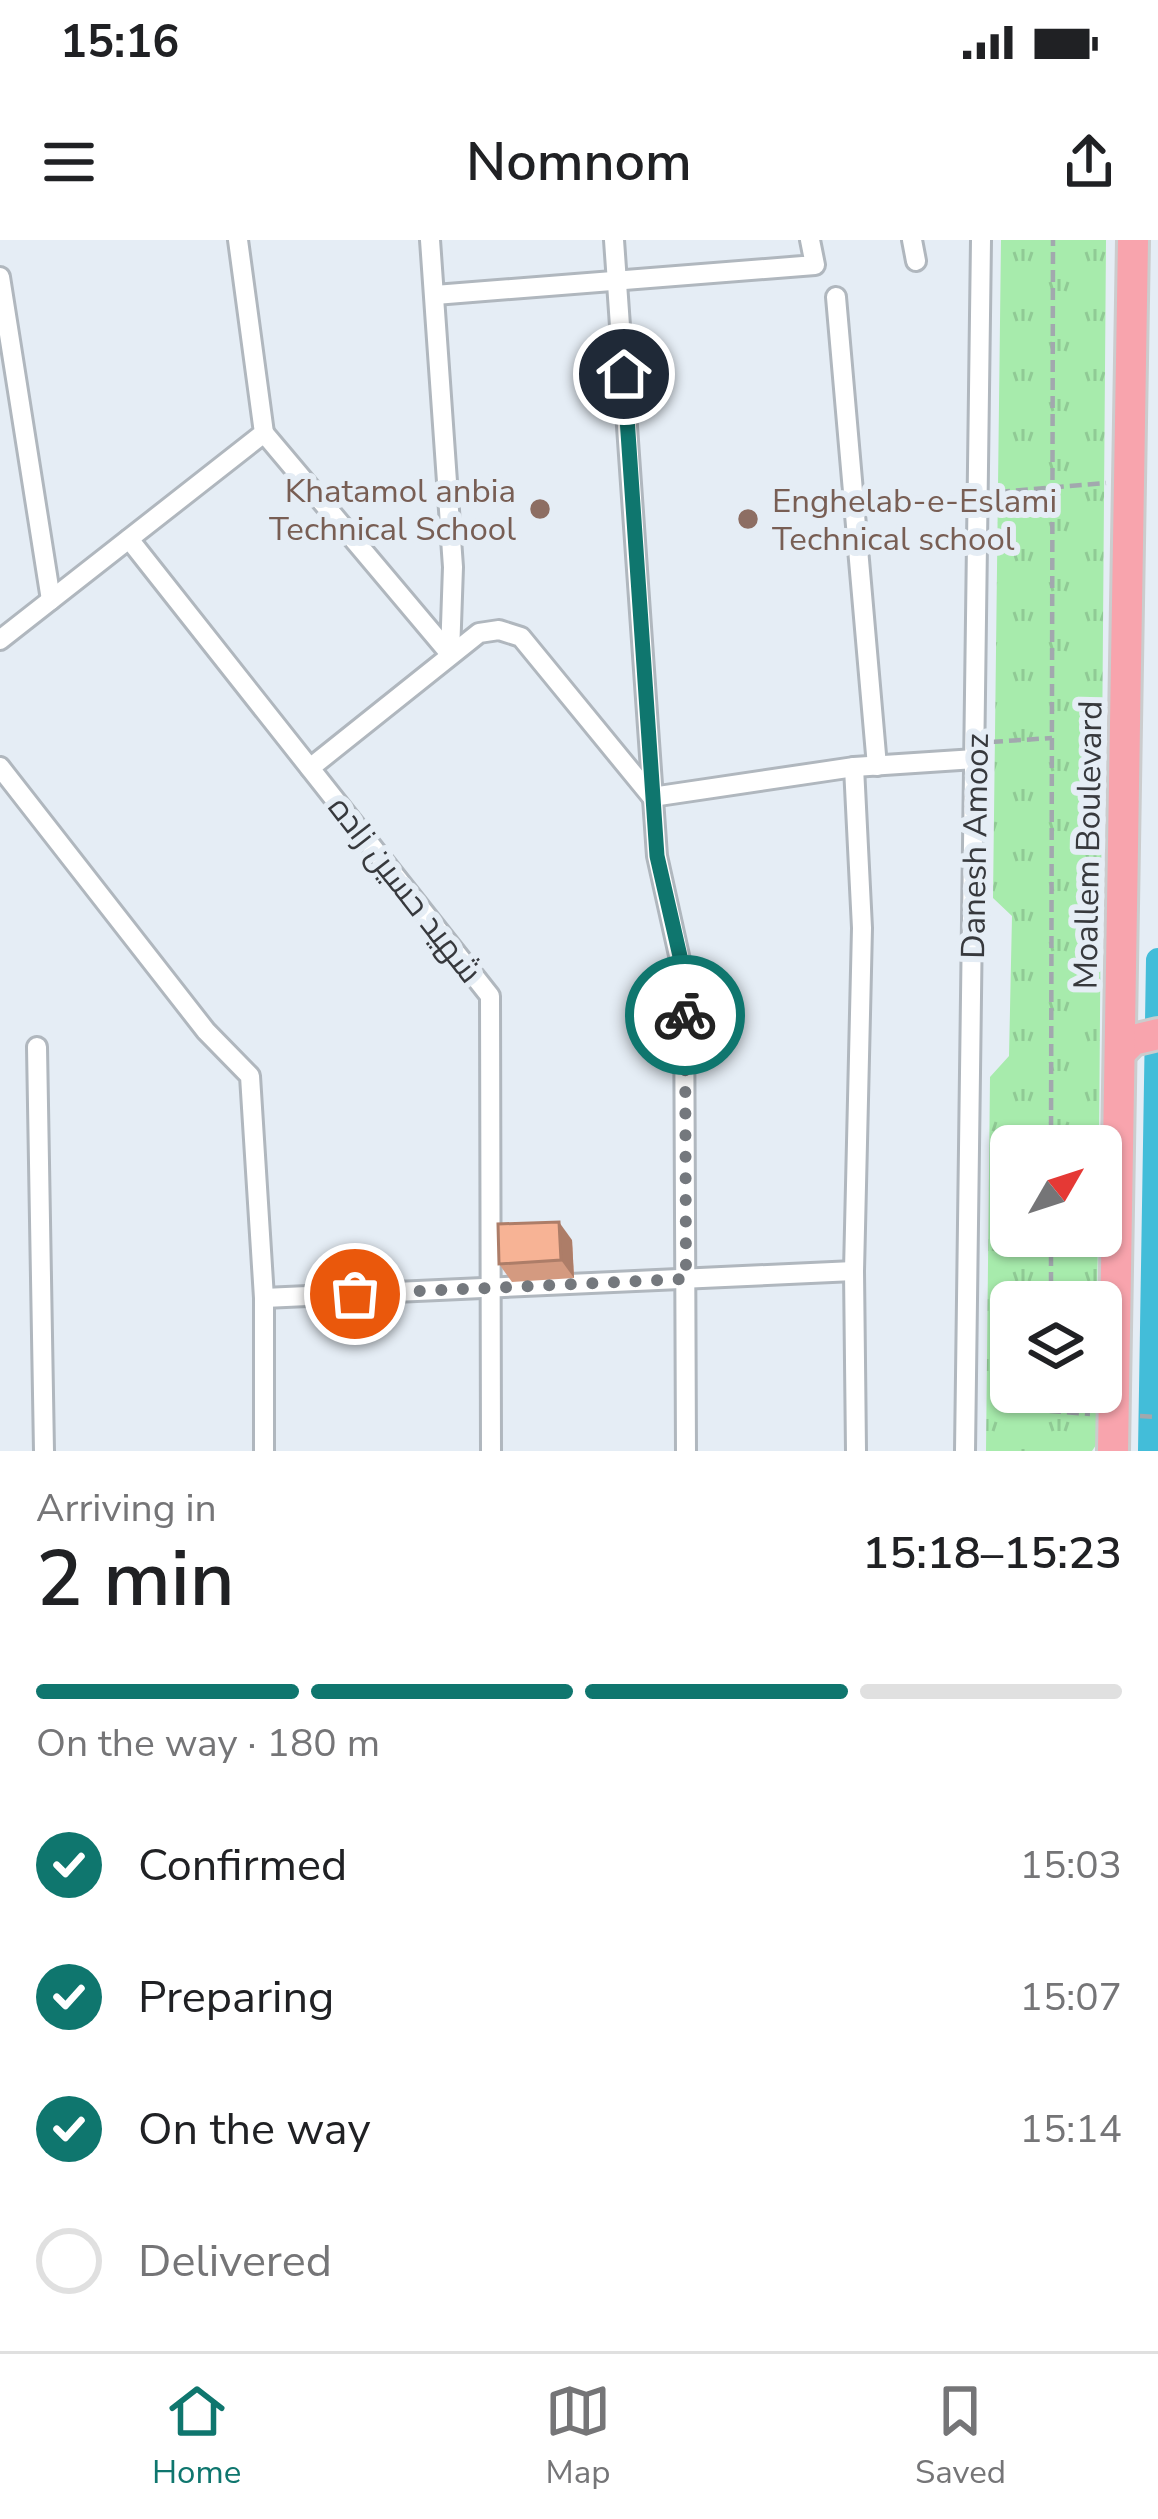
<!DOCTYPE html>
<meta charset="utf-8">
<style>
body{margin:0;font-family:"Nunito Sans",Cairo,sans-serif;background:#f6f6f6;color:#202124;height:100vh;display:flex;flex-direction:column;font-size:45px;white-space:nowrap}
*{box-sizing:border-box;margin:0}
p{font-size:39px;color:#757577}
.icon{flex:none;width:66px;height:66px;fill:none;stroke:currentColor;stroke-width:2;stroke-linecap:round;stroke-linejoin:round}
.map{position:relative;height:1211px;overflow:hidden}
.sheet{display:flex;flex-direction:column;background:#fff;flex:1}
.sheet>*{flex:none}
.needle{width:78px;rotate:51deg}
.controls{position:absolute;left:990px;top:885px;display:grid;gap:24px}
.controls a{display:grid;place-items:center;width:132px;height:132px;border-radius:18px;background:#fff;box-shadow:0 3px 9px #0004;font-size:60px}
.pin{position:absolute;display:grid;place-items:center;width:102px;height:102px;color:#fff;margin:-51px;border:6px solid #fff;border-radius:50%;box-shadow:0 3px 12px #0007}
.courier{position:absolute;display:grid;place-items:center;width:120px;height:120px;margin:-60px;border:9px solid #0f766e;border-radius:50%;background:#fff;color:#222;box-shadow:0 3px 15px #0007}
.summary em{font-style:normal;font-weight:600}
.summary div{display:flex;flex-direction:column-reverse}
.summary{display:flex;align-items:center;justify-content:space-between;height:204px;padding:0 36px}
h1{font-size:78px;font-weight:600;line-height:90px}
.bar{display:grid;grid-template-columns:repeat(4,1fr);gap:18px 12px;align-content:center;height:144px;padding:0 36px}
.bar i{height:15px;border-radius:9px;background:#e0e0e0}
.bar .current{background:#0f766e}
.bar p{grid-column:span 4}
ol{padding:0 36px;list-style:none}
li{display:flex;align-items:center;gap:36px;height:132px}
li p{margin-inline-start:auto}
li .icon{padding:12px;border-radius:50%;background:#0f766e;color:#fff;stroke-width:4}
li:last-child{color:#757577}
li i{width:66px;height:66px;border:6px solid #e0e0e0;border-radius:50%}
.status{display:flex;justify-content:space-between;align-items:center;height:84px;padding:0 60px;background:#fff;direction:ltr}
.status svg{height:33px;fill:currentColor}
header{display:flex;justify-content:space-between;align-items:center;height:156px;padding:0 36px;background:#fff;font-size:54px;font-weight:600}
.menu{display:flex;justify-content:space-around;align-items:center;height:168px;border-top:3px solid #e0e0e0;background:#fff;font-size:33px;color:#757577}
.menu a{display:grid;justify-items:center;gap:6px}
.menu .current{color:#0f766e}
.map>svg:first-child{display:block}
.park{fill:url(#park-tufts)}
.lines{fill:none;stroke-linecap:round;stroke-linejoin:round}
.canal{stroke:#43bdd9;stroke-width:24}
.street-casing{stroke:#b0b7be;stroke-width:24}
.primary-casing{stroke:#cbcccd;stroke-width:36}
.path{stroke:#a2a8ae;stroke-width:4.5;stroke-dasharray:12 6;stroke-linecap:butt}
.street{stroke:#fff;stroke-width:18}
.primary{stroke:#f8a4ad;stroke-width:30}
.wall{fill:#d49a80}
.shaded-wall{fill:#ad7d68}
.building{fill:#f7b395;stroke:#ad7d68;stroke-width:3}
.done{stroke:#74787d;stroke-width:12;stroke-dasharray:0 21.6}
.route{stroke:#0f766e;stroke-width:15}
.education-dot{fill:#8d6e63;stroke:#e5edf5;stroke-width:4.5}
.labels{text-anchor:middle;stroke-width:12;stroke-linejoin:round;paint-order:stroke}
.education-label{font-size:33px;fill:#785e54;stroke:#e5edf5;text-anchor:end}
.street-label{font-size:33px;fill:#37393d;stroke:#e5edf5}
</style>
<div class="status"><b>15:16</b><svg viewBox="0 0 49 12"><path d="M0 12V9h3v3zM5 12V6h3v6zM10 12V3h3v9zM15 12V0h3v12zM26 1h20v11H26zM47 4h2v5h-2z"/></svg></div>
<header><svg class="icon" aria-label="menu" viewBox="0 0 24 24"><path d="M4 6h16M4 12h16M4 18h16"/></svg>Nomnom<svg class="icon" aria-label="share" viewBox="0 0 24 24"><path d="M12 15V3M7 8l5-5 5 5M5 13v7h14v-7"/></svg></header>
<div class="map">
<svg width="1158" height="1211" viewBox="0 0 1158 1211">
<defs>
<pattern id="park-tufts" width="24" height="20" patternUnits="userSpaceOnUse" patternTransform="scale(3)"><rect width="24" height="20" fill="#a7ebac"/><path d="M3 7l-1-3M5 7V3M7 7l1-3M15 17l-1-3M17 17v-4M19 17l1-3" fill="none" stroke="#90ca95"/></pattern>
</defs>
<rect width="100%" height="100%" fill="#e5edf5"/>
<polygon class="park" points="1001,0 1106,0 1099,906 1011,906 1011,996 1098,996 1097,1062 1011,1062 1011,1152 1097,1152 1096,1205 1092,1211 986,1211 990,837 1009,816 1012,676 993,658"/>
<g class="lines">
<polyline class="canal" points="1150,1211 1158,720"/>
<defs>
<g id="street">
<polyline points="430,0 453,327 450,414"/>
<polyline points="614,0 657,616 684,738 686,1211"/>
<polyline points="912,0 916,21"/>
<polyline points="0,37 51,360"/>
<polyline points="435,55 815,25 810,0"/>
<polyline points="836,57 877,526"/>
<polyline points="264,193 450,414"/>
<polyline points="129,299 490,756 491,1211"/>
<polyline points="0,400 264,193 238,0"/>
<polyline points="0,527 206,791 250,836 264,1058 264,1211"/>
<polyline points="854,527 862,688 854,1031 856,1211"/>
<polyline points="310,528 479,393 499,390 521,397 652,557"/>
<polyline points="652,557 854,527 975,519"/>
<polyline points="37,807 44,1211"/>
<polyline points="264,1058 854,1031"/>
<polyline points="965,1211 981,0"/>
</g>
<g id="primary">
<polyline points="1120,813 1133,800 1158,794"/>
<polyline points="1113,1211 1133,0"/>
</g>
</defs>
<use href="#street" class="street-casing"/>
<use href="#primary" class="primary-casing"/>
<g class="path">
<polyline points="998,252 1106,243"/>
<polyline points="991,502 1052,498"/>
<polyline points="1051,906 1053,0"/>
<polyline points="1051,1062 1051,996"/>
<polyline points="1050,1152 1050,1171 1090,1174"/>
<polyline points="1140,1176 1158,1177"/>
</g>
<use href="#street" class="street"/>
<use href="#primary" class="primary"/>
</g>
<polygon class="wall" points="572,1000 574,1038 512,1042 499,1024"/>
<polygon class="shaded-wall" points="559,982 572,1000 574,1038 561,1020"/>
<polygon class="building" points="559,982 561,1020 499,1024 498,984"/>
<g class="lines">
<polyline class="done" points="355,1054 686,1039 685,775"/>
<polyline class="route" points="624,134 657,616 685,738 685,775"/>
</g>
<g class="education-dot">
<circle cx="540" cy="269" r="12"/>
<circle cx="748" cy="279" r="12"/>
</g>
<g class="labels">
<g class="education-label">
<text x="516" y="262">Khatamol anbia<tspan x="516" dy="38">Technical School</tspan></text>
<text x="772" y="272" text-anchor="start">Enghelab-e-Eslami<tspan x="772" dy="38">Technical school</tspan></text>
</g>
<g class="street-label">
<text transform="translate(1087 605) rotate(-89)" y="12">Moallem Boulevard</text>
<text transform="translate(974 606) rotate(-89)" y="12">Danesh Amooz</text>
<text transform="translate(406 649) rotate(52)" y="12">شهید حسین زاده</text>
</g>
</g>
</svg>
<div class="controls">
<a><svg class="needle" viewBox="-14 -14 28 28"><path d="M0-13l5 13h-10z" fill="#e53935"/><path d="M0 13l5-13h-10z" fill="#757577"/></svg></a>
<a><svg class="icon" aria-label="layers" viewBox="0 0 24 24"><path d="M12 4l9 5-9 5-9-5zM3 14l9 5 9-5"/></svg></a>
</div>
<div class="pin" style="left:355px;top:1054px;background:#ea580c"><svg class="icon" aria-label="bag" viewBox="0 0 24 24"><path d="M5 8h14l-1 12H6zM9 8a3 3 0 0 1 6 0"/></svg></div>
<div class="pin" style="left:624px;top:134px;background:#1f2937"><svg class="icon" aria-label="home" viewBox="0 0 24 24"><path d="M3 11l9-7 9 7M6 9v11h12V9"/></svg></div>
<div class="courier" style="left:685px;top:775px"><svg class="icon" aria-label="bike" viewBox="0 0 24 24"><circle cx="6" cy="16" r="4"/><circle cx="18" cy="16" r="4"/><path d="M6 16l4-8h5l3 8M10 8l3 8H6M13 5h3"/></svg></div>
</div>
<section class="sheet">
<div class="summary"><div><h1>2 min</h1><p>Arriving in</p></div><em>15:18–15:23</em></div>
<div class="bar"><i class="current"></i><i class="current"></i><i class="current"></i><i></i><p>On the way · 180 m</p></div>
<ol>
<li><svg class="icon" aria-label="check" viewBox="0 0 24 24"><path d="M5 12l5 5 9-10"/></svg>Confirmed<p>15:03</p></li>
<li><svg class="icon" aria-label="check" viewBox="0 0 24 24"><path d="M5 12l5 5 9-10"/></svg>Preparing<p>15:07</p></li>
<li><svg class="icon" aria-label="check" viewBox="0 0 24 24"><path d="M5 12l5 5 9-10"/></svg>On the way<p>15:14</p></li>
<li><i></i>Delivered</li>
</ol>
</section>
<nav class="menu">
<a class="current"><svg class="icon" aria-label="home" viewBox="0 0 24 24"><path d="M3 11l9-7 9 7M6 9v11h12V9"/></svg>Home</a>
<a><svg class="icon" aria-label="map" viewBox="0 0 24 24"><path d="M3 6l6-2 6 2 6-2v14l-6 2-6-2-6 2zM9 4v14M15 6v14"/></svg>Map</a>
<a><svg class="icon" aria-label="saved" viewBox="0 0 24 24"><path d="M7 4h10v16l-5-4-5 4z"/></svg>Saved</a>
</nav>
